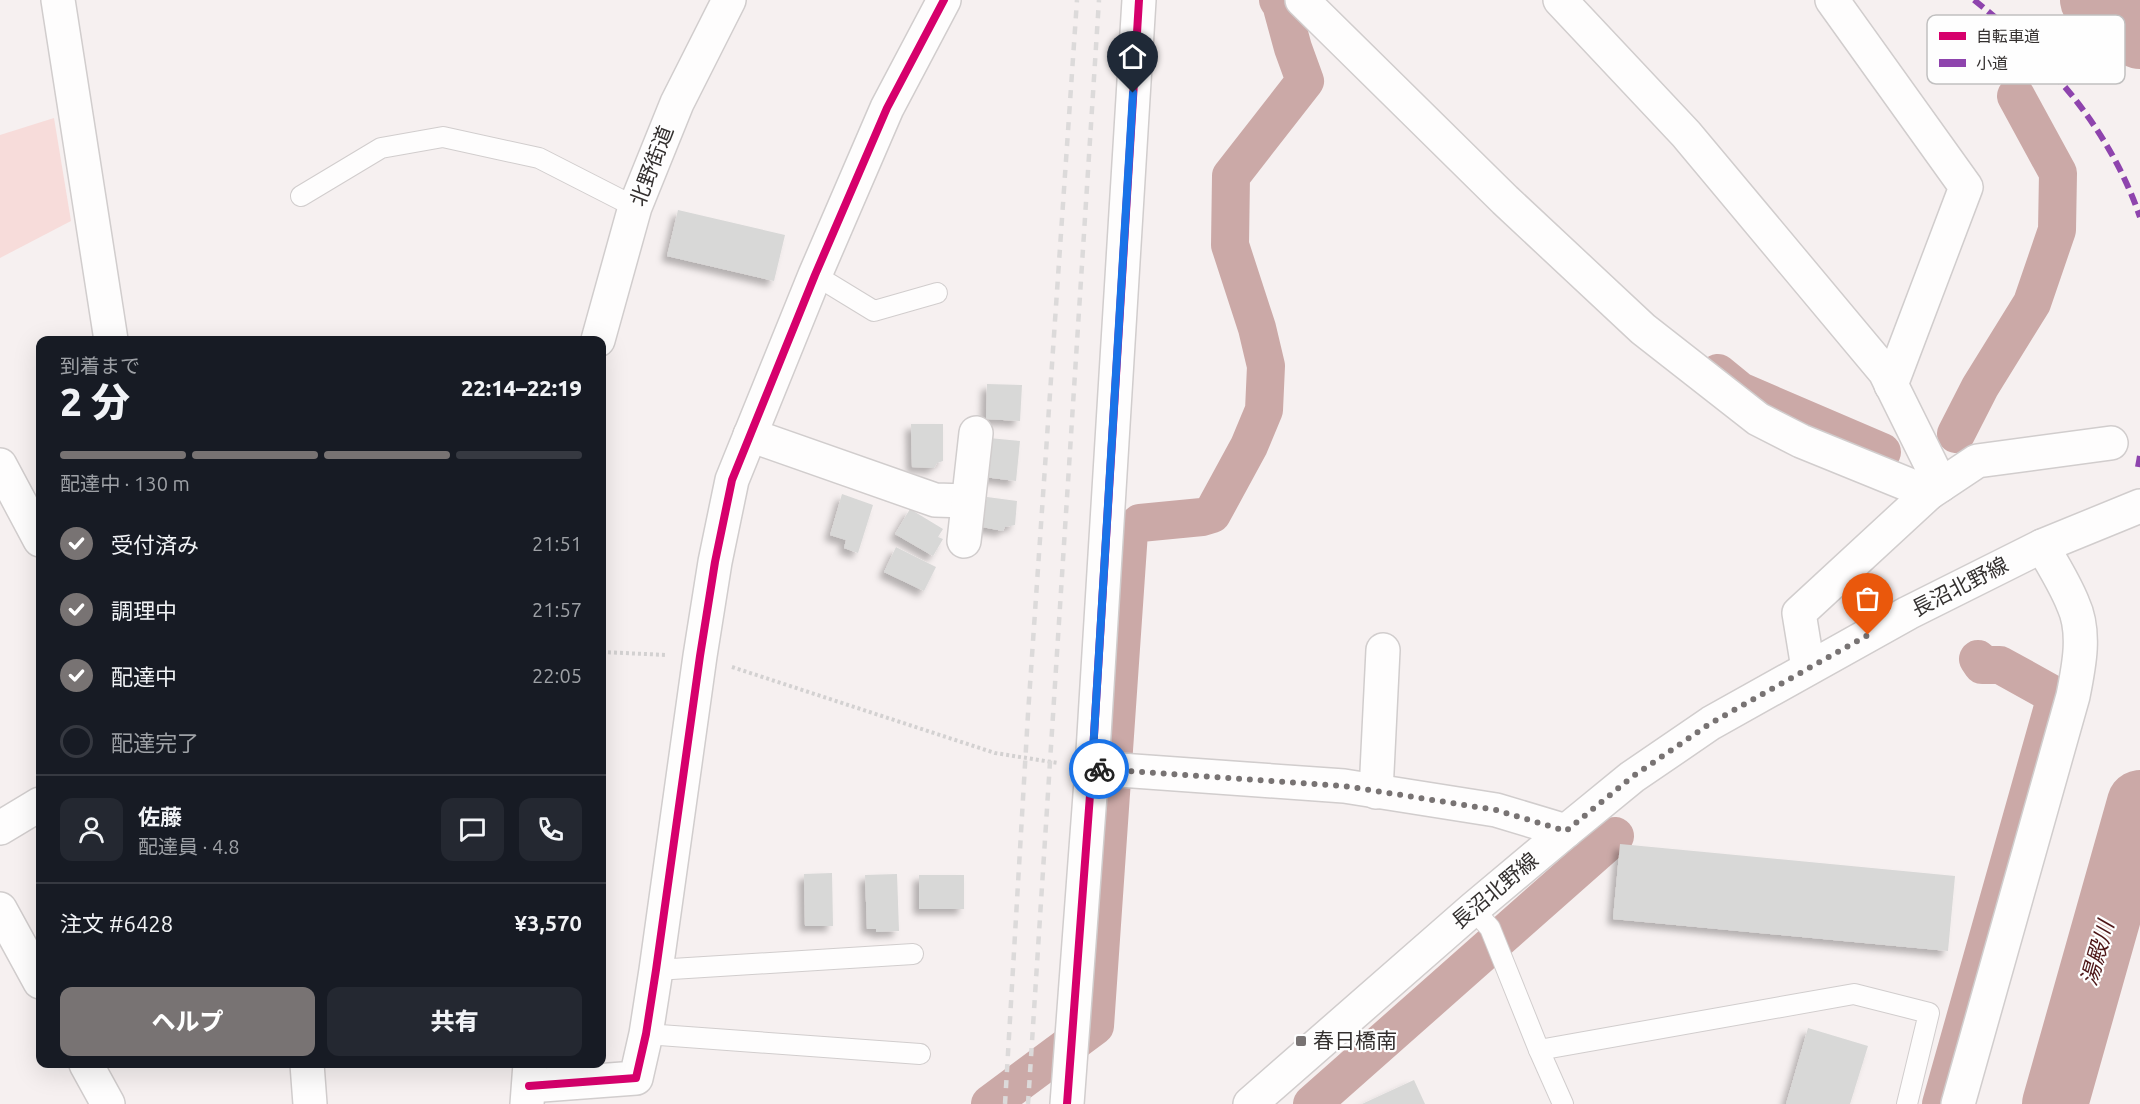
<!DOCTYPE html>
<html lang="ja">
<meta charset="utf-8">
<style>
body{margin:0;font-family:Ubuntu,"Noto Sans JP",sans-serif;background:#242831;color:#f1f3f6;height:100vh;display:flex;flex-direction:column;font-size:22px;white-space:nowrap}
*{box-sizing:border-box;margin:0}
p{font-size:20px;color:#9ea1a6}
.icon{flex:none;width:33px;height:33px;fill:none;stroke:currentColor;stroke-width:2;stroke-linecap:round;stroke-linejoin:round}
.map{position:relative;flex:1;overflow:hidden}
.sheet{position:absolute;left:36px;top:336px;width:570px;height:732px;display:flex;flex-direction:column;background:#171b24;border-radius:12px;box-shadow:0 6px 24px #0002}
.sheet>*{flex:none}
.pin{position:absolute;display:grid;place-items:center;width:51px;height:51px;color:#fff;margin:-62px -26px;border-radius:50% 50% 50% 0;rotate:-45deg;box-shadow:0 0 6px #0007}
.pin .icon{rotate:45deg}
.courier{position:absolute;display:grid;place-items:center;width:60px;height:60px;margin:-30px;border:4px solid #1a73e8;border-radius:50%;background:#fff;color:#222;box-shadow:0 2px 8px #0007}
.overview em{font-style:normal;font-weight:800}
.overview div{display:flex;flex-direction:column-reverse}
.overview{display:flex;align-items:center;justify-content:space-between;height:102px;padding:0 24px}
h1{font-size:39px;font-weight:800;line-height:45px}
.bar{display:grid;grid-template-columns:repeat(4,1fr);gap:9px 6px;align-content:center;height:72px;padding:0 24px}
.bar i{height:8px;border-radius:4px;background:#363941}
.bar .active{background:#787373}
.bar p{grid-column:span 4}
.line{display:flex;align-items:center;gap:15px;padding:0 24px;border-top:2px solid #363941}
.line div{flex:1}
.round{display:grid;place-items:center;flex:none;width:63px;height:63px;border-radius:12px;background:#242831}
ol{padding:0 24px;list-style:none}
li{display:flex;align-items:center;gap:18px;height:66px}
li p{margin-inline-start:auto}
li .icon{padding:6px;border-radius:50%;background:#787373;color:#fff;stroke-width:4}
li:last-child{color:#9ea1a6}
li i{width:33px;height:33px;border:3px solid #363941;border-radius:50%}
.action{display:flex;gap:12px;margin-top:auto;padding:12px 24px}
.action a{flex:1;height:69px;border-radius:12px;background:#787373;color:#fff;font-size:24px;font-weight:800;line-height:69px;text-align:center}
.action a+a{background:#242831;color:#f1f3f6}
.map>svg:first-child{display:block}
.green{fill:#f7dcda}
.lines{fill:none;stroke-linecap:round;stroke-linejoin:round}
.canal{stroke:#cba9a7;stroke-width:38}
.river{stroke:#cba9a7;stroke-width:66}
.building{fill:#d8d8d7;filter:url(#shadow)}
.lane-casing{stroke:#d1cdcd;stroke-width:22}
.street-casing{stroke:#d1cdcd;stroke-width:36}
.secondary-casing{stroke:#d1cdcd;stroke-width:36}
.path{stroke:#d3d1d1;stroke-width:4;stroke-dasharray:3 3;stroke-linecap:butt}
.lane{stroke:#fefdfd;stroke-width:20}
.street{stroke:#fefdfd;stroke-width:33}
.secondary{stroke:#fefdfd;stroke-width:33}
.rail{stroke:#dcdada;stroke-width:4.5;stroke-dasharray:8 8;stroke-linecap:butt}
.quiet{stroke:#8e44ad;stroke-width:6;stroke-dasharray:12 6;stroke-linecap:butt}
.cycleway-casing{stroke:#fefefe;stroke-width:11}
.cycleway{stroke:#d6006c;stroke-width:8}
.done{stroke:#787373;stroke-width:6;stroke-dasharray:0 10.8}
.route{stroke:#1a73e8;stroke-width:8}
.poi-dot{fill:#787373;stroke:#fefefe;stroke-width:2}
.labels{text-anchor:middle;stroke-width:4.5;stroke-linejoin:round;paint-order:stroke}
.street-label{font-size:21px;fill:#34302f;stroke:#fefefe}
.poi-label{font-size:21px;fill:#34302f;stroke:#fefefe;text-anchor:start}
.water-label{font-size:22px;font-style:italic;fill:#4d1516;stroke:#fefefe}
.key{fill:#fefefe;stroke:#c1c0c0;stroke-width:1.5}
.key-label{font-size:16px;fill:#34302f}
</style>
<div class="map">
<svg width="2140" height="1104" viewBox="0 0 2140 1104">
<defs>
<filter id="shadow"><feDropShadow dx="-5.5" dy="5.5" stdDeviation="3" flood-color="#0004"/></filter>
</defs>
<rect width="100%" height="100%" fill="#f6f0f0"/>
<polygon class="green" points="54,118 71,221 0,258 0,135"/>
<g class="lines">
<g class="canal">
<polyline points="1718,373 1740,391 1882,452"/>
<polyline points="1956,434 1980,387 2032,303 2057,230 2058,173 2016,96"/>
<polyline points="990,1104 1095,1026 1129,532 1140,523 1202,517 1212,514 1249,446 1264,410 1266,366 1257,328 1230,245 1231,176 1305,81 1293,48 1281,4 1278,0"/>
<polyline points="1312,1104 1615,836"/>
<polyline points="1941,1104 2056,696 2000,665 1982,665 1978,659"/>
</g>
<g class="river">
<polyline points="2093,0 2140,36"/>
<polyline points="2055,1104 2140,803"/>
</g>
</g>
<g class="building">
<polygon points="678,210 785,235 774,281 667,256"/>
<polygon points="987,384 1022,385 1020,421 986,419"/>
<polygon points="911,424 943,424 943,461 937,463 934,468 912,467"/>
<polygon points="989,438 1020,441 1016,481 984,477"/>
<polygon points="842,494 873,505 858,553 844,548 846,540 830,535"/>
<polygon points="987,497 1017,501 1015,525 1005,527 1003,531 977,526 978,506 985,505"/>
<polygon points="910,509 943,529 938,537 943,539 933,556 895,534"/>
<polygon points="896,547 936,567 924,591 884,572"/>
<polygon points="1620,844 1955,876 1948,951 1613,919"/>
<polygon points="832,873 833,926 805,926 804,874"/>
<polygon points="897,874 899,931 876,932 876,929 867,929 865,875"/>
<rect x="919" y="875" width="45" height="34"/>
<polygon points="1808,1028 1868,1046 1850,1104 1786,1104"/>
<polygon points="1414,1080 1425,1104 1362,1104"/>
</g>
<g class="lines">
<defs>
<g id="lane">
<polyline points="301,196 381,148 443,137 539,158 635,207"/>
<polyline points="815,275 874,311 937,293"/>
<polyline points="1473,909 1490,928 1539,1050 1854,994 1929,1013 1907,1104"/>
<polyline points="656,970 913,954"/>
<polyline points="646,1034 920,1054"/>
<polyline points="1539,1050 1563,1104"/>
</g>
<g id="street">
<polyline points="58,0 111,340"/>
<polyline points="1302,0 1505,200 1643,329 1758,419 1801,441 1929,493"/>
<polyline points="1560,0 1686,134 1885,372 1941,485"/>
<polyline points="1832,0 1966,187 1891,385"/>
<polyline points="750,435 935,500 967,501"/>
<polyline points="0,465 40,540"/>
<polyline points="964,541 976,433"/>
<polyline points="1808,668 1799,613 1929,493 1977,461 2111,443"/>
<polyline points="1092,768 1344,786 1496,810 1566,831"/>
<polyline points="1376,792 1383,650"/>
<polyline points="0,828 40,804"/>
<polyline points="0,909 40,982"/>
<polyline points="86,1064 108,1104"/>
<polyline points="307,1064 310,1104"/>
<polyline points="529,1086 636,1078 646,1034 656,970 700,656 715,562 732,480 815,275 887,108 944,0"/>
<polyline points="1067,1104 1092,768 1139,0"/>
<path d="M1958,1104L2073,696C2079,666 2086,632 2073,604C2065,584 2053,565 2042,546"/>
</g>
<g id="secondary">
<polyline points="598,340 635,207 677,103 729,0"/>
<polyline points="527,1104 530,1064"/>
<polyline points="1250,1104 1473,909 1566,831 1632,777 1711,723 1908,613 2042,546 2140,506"/>
</g>
</defs>
<use href="#lane" class="lane-casing"/>
<use href="#street" class="street-casing"/>
<use href="#secondary" class="secondary-casing"/>
<g class="path">
<polyline points="602,652 667,655"/>
<polyline points="732,667 995,753 1058,763"/>
</g>
<use href="#lane" class="lane"/>
<use href="#street" class="street"/>
<use href="#secondary" class="secondary"/>
<g class="rail">
<polyline points="1005,1104 1028,714 1077,0"/>
<polyline points="1028,1104 1099,0"/>
</g>
<g class="quiet">
<path d="M1974,0C2047,58 2109,127 2140,217"/>
<polyline points="2138,467 2140,456"/>
</g>
<defs>
<g id="cycleway">
<polyline points="529,1086 636,1078 646,1034 656,970 700,656 715,562 732,480 815,275 887,108 944,0"/>
<polyline points="1067,1104 1092,768 1139,0"/>
</g>
</defs>
<use href="#cycleway" class="cycleway-casing"/>
<use href="#cycleway" class="cycleway"/>
</g>
<g class="lines">
<polyline class="done" points="1099,769 1344,786 1496,810 1566,831 1632,777 1711,723 1868,635"/>
<polyline class="route" points="1099,769 1092,768 1133,93"/>
</g>
<rect class="poi-dot" x="1295" y="1035" width="12" height="12" rx="3"/>
<g class="labels">
<g class="street-label">
<text transform="translate(652 166) rotate(-69)" y="7">北野街道</text>
<text transform="translate(1960 587) rotate(-27)" y="7">長沼北野線</text>
<text transform="translate(1495 891) rotate(-40)" y="7">長沼北野線</text>
</g>
<g class="poi-label">
<text x="1313" y="1048">春日橋南</text>
</g>
<g class="water-label">
<text transform="translate(2097 953) rotate(-74)" y="8">湯殿川</text>
</g>
</g>
<rect x="1927" y="15" width="198" height="69" rx="9" class="key"/>
<rect x="1939" y="32" width="27" height="8" fill="#d6006c"/>
<rect x="1939" y="59" width="27" height="8" fill="#8e44ad"/>
<g class="key-label">
<text x="1976" y="42">自転車道</text>
<text x="1976" y="69">小道</text>
</g>
</svg>
<div class="pin" style="left:1868px;top:635px;background:#ea580c"><svg class="icon" aria-label="bag" viewBox="0 0 24 24"><path d="M5 8h14l-1 12H6zM9 8a3 3 0 0 1 6 0"/></svg></div>
<div class="pin" style="left:1133px;top:93px;background:#1f2937"><svg class="icon" aria-label="home" viewBox="0 0 24 24"><path d="M3 11l9-7 9 7M6 9v11h12V9"/></svg></div>
<div class="courier" style="left:1099px;top:769px"><svg class="icon" aria-label="bike" viewBox="0 0 24 24"><circle cx="6" cy="16" r="4"/><circle cx="18" cy="16" r="4"/><path d="M6 16l4-8h5l3 8M10 8l3 8H6M13 5h3"/></svg></div>
<section class="sheet">
<div class="overview"><div><h1>2 分</h1><p>到着まで</p></div><em>22:14–22:19</em></div>
<div class="bar"><i class="active"></i><i class="active"></i><i class="active"></i><i></i><p>配達中 · 130 m</p></div>
<ol>
<li><svg class="icon" aria-label="check" viewBox="0 0 24 24"><path d="M5 12l5 5 9-10"/></svg>受付済み<p>21:51</p></li>
<li><svg class="icon" aria-label="check" viewBox="0 0 24 24"><path d="M5 12l5 5 9-10"/></svg>調理中<p>21:57</p></li>
<li><svg class="icon" aria-label="check" viewBox="0 0 24 24"><path d="M5 12l5 5 9-10"/></svg>配達中<p>22:05</p></li>
<li><i></i>配達完了</li>
</ol>
<div class="line" style="height:108px"><a class="round"><svg class="icon" aria-label="person" viewBox="0 0 24 24"><circle cx="12" cy="8" r="4"/><path d="M4 21q1-7 8-7t8 7"/></svg></a><div><b>佐藤</b><p>配達員 · 4.8</p></div><a class="round"><svg class="icon" aria-label="chat" viewBox="0 0 24 24"><path d="M4 5h16v11H9l-5 4z"/></svg></a><a class="round"><svg class="icon" aria-label="phone" viewBox="0 0 24 24"><path d="M5 4h4l2 5-3 2q2 4 5 5l2-3 5 2v4C11 20 4 13 5 4z"/></svg></a></div>
<div class="line" style="height:78px"><div>注文 #6428</div><b>¥3,570</b></div>
<div class="action"><a>ヘルプ</a><a>共有</a></div>
</section>
</div>
